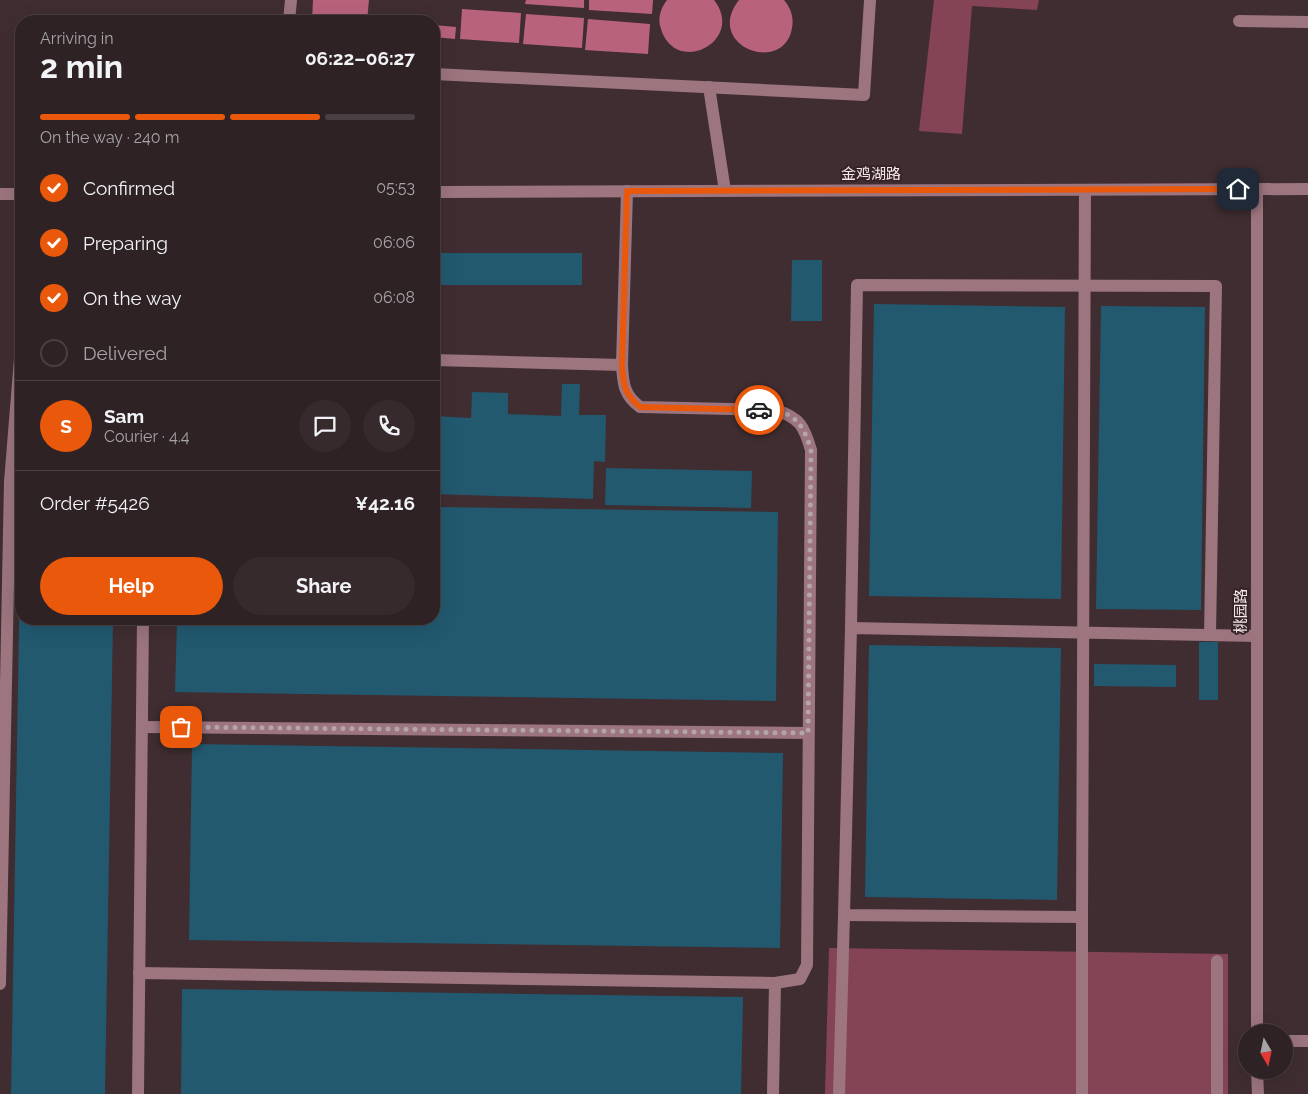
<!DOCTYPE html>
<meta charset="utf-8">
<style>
body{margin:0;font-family:Raleway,"Noto Sans SC",sans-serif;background:#372a2d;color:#f1f3f6;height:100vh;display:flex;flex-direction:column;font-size:19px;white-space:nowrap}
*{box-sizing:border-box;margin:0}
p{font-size:16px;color:#a7a4a7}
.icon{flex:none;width:28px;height:28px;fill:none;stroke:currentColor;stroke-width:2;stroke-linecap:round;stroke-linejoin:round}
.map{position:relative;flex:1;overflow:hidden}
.sheet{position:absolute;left:15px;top:15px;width:425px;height:610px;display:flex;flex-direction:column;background:#2f2225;border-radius:20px;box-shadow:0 5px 20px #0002,0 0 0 1px #4a3f42}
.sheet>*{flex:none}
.needle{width:32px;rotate:171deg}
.tools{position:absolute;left:1238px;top:1024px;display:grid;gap:10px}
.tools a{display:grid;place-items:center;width:55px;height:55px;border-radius:50%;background:#2f2225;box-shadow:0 5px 20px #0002,0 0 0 1px #4a3f42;font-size:25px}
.pin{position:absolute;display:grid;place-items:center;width:42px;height:42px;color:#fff;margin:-21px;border-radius:10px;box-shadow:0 2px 8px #0006}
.courier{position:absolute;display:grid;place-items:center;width:50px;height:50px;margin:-25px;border:4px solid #ea580c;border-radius:50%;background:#fff;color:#222;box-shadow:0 1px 6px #0007}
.summary em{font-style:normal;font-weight:700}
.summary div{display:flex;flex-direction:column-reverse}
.summary{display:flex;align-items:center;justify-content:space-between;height:85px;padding:0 25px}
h1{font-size:32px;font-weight:700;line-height:38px}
.bar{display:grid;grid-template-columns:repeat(4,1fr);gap:8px 5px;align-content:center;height:60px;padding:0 25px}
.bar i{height:6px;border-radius:4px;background:#4a3f42}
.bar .on{background:#ea580c}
.bar p{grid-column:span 4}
.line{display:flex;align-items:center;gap:12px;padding:0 25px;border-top:1px solid #4a3f42}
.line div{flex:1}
.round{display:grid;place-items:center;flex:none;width:52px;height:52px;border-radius:26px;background:#372a2d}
ol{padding:0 25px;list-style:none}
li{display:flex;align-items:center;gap:15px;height:55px}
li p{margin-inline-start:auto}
li .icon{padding:5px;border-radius:50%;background:#ea580c;color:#fff;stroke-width:4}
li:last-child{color:#a7a4a7}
li i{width:28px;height:28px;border:2px solid #4a3f42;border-radius:50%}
.action{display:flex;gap:10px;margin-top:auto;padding:10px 25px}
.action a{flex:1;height:58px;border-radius:30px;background:#ea580c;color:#fff;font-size:20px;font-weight:700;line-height:58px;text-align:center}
.action a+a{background:#372a2d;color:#f1f3f6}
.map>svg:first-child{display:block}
.green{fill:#854356}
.water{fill:#b8637b}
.building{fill:#22596f}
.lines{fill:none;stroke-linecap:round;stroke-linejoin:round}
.minor{stroke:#9c757e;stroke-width:12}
.done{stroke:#b4a5a9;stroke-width:5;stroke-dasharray:0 9}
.route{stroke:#ea580c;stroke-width:6}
.labels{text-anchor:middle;stroke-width:4;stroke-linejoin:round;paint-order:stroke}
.street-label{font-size:15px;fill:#f3e6e9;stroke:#352327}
</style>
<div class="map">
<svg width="1308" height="1094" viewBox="0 0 1308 1094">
<rect width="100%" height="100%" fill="#3f2d31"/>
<g class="green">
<polygon points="934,0 1039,0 1037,10 972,6 962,134 919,131"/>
<polygon points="829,948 1228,954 1228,1094 825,1094"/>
</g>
<g class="water">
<polygon points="313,0 369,0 367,21 312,21"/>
<polygon points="526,0 584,0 584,8 525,4"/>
<polygon points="589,0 653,0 652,14 589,10"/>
<path d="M667,0H714C746,41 676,77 661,29C657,18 661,8 667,0Z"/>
<path d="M739,0H784C791,8 794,18 792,28C784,76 703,46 739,0Z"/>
<polygon points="462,9 521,13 519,43 460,39"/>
<polygon points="526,14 584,18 582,48 523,44"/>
<polygon points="588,19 650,24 648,54 585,50"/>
<polygon points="434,25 456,27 455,39 434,37"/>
</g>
<g class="building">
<rect x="434" y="253" width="148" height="32"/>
<polygon points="792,260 822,260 822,321 791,321"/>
<polygon points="874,304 1065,307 1061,599 869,596"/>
<polygon points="1101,306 1205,307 1201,610 1096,609"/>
<polygon points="562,384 580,384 579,415 606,415 605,462 594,461 593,499 434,494 434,416 471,418 472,392 508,393 508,414 561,416"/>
<polygon points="606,468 752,471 751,508 605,505"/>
<polygon points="434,507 778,512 776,701 175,692 177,619 434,619"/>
<polygon points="20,569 21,619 113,619 105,1094 11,1094"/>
<rect x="1199" y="642" width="19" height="58"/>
<polygon points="869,645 1061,648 1057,900 865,897"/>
<polygon points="1094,664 1176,665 1176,687 1094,686"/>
<polygon points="192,744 783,753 780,948 189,940"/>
<polygon points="182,989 743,997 741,1094 181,1094"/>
</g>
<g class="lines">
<g class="minor">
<polyline points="289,21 291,0"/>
<polyline points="1239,21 1308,22"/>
<polyline points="434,74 864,95 870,0"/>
<polyline points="709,87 725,191"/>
<polyline points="1085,190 1082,917 844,915 851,628 1257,636"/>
<polyline points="434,192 1308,189"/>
<polyline points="0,194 21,194"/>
<polyline points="434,360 622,365 627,191"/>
<path d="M622,365C623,384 624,395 640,407L776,410C800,418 804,426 811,450L807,965L800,979L775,983"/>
<polyline points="10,482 21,346"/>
<polyline points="851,628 857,285 1216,286 1210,635"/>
<polyline points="142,727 808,733"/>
<polyline points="139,973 775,983 773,1094"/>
<polyline points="0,984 10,482 21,482"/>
<polyline points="1257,1032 1257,189"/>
<polyline points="1284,1041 1308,1041"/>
<polyline points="1257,1070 1258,1094"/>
<polyline points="138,1094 143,619"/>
<polyline points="839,1094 844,915"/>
<polyline points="1082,1094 1082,917"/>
<polyline points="1217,1094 1217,961"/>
</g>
</g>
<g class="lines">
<path class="done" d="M181,727L808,733L811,450C802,419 791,410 759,410"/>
<path class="route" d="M759,410L640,407C625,395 623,384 622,365L627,191L1238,189"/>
</g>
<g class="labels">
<g class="street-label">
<text x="871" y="179">金鸡湖路</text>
<text transform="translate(1241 611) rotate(-90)" y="5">桃园路</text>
</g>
</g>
</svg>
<div class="tools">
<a><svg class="needle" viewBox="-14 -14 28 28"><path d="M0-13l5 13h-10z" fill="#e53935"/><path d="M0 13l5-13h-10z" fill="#a7a4a7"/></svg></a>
</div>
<div class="pin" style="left:181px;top:727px;background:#ea580c"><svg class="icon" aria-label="bag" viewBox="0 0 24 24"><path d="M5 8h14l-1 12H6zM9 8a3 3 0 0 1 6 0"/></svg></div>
<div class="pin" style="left:1238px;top:189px;background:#1f2937"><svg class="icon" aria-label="home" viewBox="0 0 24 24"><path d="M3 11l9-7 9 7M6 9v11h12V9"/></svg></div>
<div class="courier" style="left:759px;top:410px"><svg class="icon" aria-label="car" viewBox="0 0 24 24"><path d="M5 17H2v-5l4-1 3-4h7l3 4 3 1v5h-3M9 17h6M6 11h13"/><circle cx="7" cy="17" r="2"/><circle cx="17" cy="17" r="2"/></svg></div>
<section class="sheet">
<div class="summary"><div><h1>2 min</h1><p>Arriving in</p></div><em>06:22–06:27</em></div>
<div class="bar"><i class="on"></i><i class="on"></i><i class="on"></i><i></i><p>On the way · 240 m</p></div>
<ol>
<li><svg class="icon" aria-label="check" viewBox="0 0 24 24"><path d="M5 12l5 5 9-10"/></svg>Confirmed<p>05:53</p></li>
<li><svg class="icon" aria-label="check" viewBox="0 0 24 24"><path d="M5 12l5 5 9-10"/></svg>Preparing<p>06:06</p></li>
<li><svg class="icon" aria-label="check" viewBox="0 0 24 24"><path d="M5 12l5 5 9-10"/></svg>On the way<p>06:08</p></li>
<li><i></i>Delivered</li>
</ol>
<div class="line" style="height:90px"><b class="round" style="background:#ea580c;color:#fff">S</b><div><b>Sam</b><p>Courier · 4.4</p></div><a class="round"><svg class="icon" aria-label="chat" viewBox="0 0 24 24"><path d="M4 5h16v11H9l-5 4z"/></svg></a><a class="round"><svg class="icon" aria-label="phone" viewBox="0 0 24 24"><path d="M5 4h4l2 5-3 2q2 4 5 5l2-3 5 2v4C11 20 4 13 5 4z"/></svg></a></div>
<div class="line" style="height:65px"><div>Order #5426</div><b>¥42.16</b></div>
<div class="action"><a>Help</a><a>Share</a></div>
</section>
</div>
